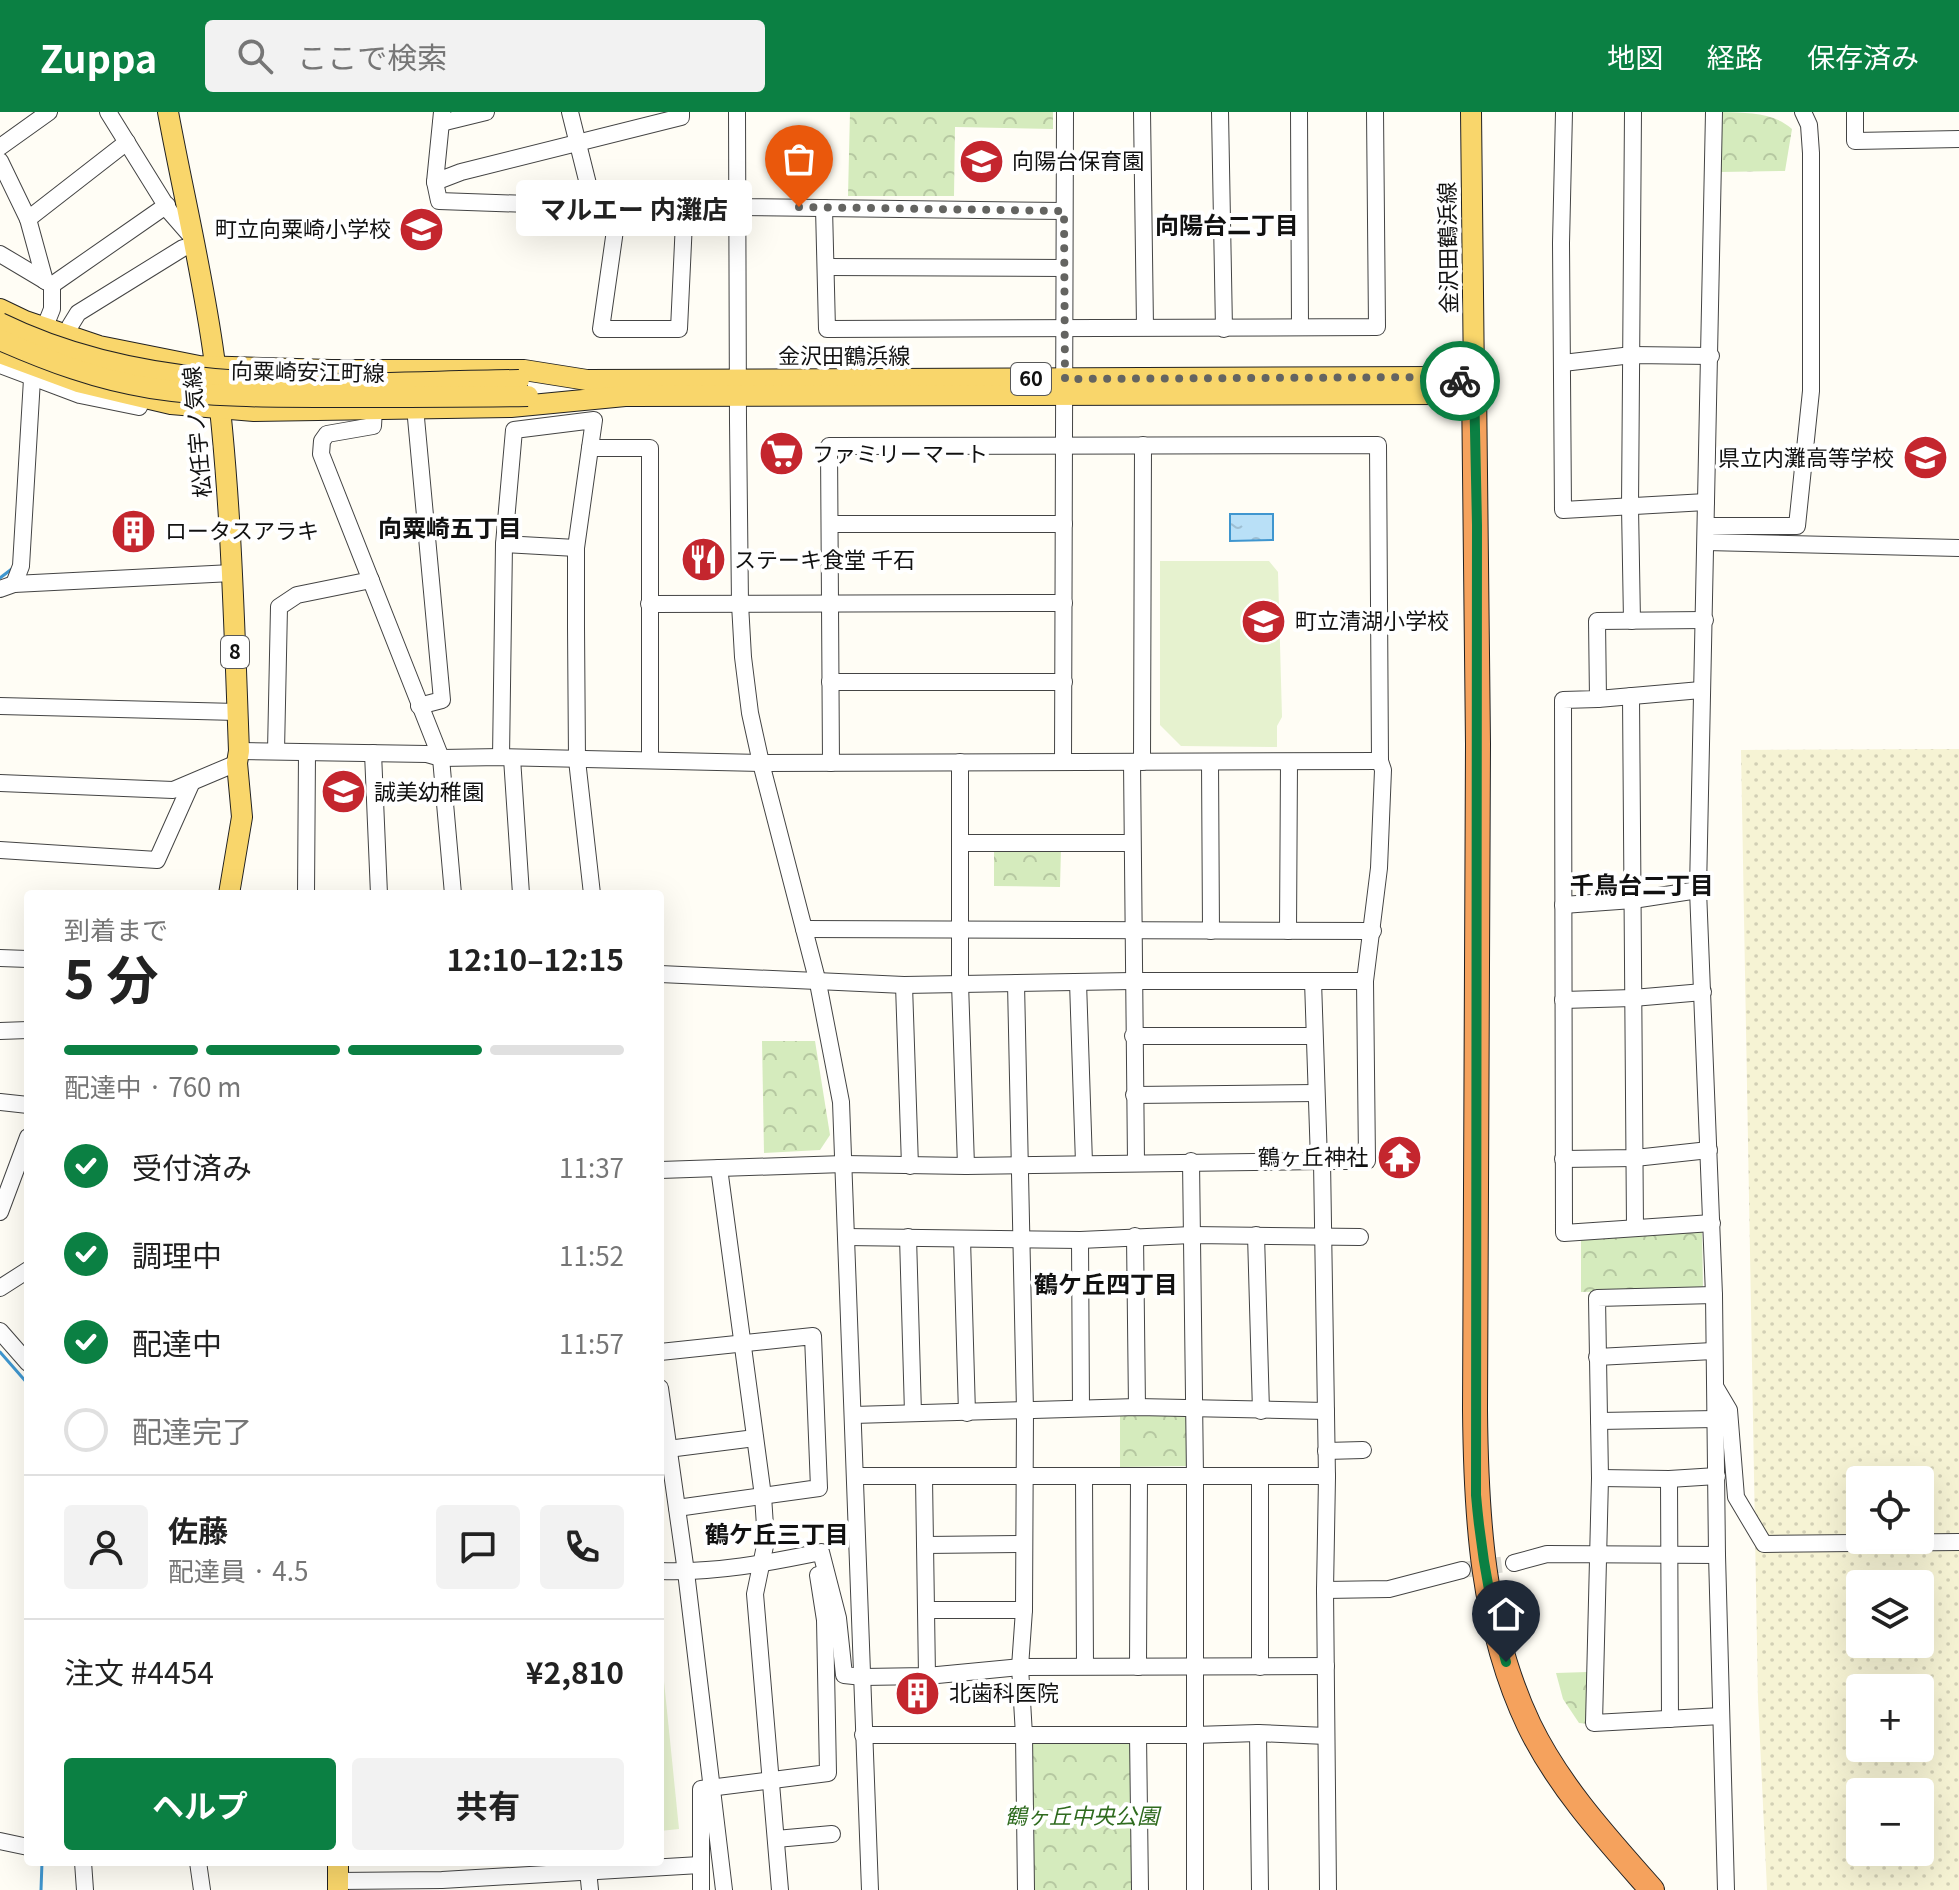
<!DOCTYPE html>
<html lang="ja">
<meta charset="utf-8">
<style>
body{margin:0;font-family:Georgia,"Noto Sans JP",serif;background:#f2f2f2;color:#222;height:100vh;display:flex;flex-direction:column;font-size:30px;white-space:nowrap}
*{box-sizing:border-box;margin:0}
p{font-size:26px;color:#767676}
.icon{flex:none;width:44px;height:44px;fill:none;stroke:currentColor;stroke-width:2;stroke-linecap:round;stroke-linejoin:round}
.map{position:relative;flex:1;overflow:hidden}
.details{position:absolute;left:24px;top:778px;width:640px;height:976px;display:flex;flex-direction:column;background:#fff;border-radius:8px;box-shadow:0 8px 32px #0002}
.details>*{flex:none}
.controls{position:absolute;left:1846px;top:1354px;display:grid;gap:16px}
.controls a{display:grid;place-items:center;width:88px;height:88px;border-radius:8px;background:#fff;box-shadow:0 8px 32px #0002;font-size:40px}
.pin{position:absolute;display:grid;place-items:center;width:68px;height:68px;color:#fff;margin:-82px -34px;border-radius:50% 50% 50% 0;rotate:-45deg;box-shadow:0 0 8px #0007}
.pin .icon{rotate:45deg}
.courier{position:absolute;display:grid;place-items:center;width:80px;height:80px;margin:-40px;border:6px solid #0b8043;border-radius:50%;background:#fff;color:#222;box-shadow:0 2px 10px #0007}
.bubble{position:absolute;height:56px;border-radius:8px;background:#fff;box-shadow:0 8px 32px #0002;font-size:26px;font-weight:700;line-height:56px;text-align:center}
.headline em{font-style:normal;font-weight:700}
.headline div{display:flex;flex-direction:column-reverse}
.headline{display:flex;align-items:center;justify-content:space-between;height:136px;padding:0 40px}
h1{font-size:52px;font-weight:700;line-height:60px}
.bar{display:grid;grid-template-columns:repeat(4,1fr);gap:12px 8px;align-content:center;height:96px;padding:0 40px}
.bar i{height:10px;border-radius:6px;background:#e0e0e0}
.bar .selected{background:#0b8043}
.bar p{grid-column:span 4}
.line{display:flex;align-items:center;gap:20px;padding:0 40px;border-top:2px solid #e0e0e0}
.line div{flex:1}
.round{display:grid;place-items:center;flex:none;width:84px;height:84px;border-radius:8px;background:#f2f2f2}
ol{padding:0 40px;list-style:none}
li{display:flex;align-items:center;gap:24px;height:88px}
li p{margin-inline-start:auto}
li .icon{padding:8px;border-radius:50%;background:#0b8043;color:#fff;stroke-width:4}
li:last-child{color:#767676}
li i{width:44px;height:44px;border:4px solid #e0e0e0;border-radius:50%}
.primary-button{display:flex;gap:16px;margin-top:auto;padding:16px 40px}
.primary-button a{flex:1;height:92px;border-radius:8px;background:#0b8043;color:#fff;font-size:32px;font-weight:700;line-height:92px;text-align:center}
.primary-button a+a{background:#f2f2f2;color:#222}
header{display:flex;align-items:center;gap:48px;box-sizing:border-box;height:112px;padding:0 40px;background:#0b8043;color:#fff}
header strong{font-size:38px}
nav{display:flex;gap:44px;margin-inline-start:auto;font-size:28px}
.search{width:560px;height:72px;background:#f2f2f2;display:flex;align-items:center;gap:20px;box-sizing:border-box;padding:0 28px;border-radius:8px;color:#767676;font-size:30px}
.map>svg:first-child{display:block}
.farmland{fill:url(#farmland-dots);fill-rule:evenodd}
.park{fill:url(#park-crowns)}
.pitch{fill:#e6f2cf}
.water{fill:url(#water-ripples);stroke:#3f96cf;stroke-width:2}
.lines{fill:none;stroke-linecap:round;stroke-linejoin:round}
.stream{stroke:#3f96cf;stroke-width:3}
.minor-tunnel{stroke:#dbdad3;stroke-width:16;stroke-dasharray:16 8;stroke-linecap:butt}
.minor-casing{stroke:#444;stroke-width:18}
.major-casing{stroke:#222;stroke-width:22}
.highway-casing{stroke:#222;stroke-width:26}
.minor{stroke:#fff;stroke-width:16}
.major{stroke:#f9d66b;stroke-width:20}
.highway{stroke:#f5a25d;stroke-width:24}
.major-bridge-casing{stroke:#222;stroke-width:22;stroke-linecap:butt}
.major-bridge{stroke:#f9d66b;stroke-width:20}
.done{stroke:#646461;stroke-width:8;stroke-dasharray:0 14.4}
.route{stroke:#0b8043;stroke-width:10}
.labels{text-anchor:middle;stroke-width:8;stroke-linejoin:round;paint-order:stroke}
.shield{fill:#fff;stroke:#585858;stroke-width:2}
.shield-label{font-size:20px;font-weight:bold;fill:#111}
.poi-label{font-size:22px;fill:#111;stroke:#fff;text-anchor:start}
.street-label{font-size:22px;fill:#111;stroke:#fff}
.park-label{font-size:22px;font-style:italic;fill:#2f6b1f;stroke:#fff}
.neighbourhood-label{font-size:24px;font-weight:bold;fill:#111;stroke:#fff}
</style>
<header>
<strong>Zuppa</strong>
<div class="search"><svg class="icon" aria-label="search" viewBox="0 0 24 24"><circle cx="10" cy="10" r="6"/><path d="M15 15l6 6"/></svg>ここで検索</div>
<nav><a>地図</a><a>経路</a><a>保存済み</a></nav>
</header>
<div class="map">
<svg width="1959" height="1778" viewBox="0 0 1959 1778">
<defs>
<pattern id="farmland-dots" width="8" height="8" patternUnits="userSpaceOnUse" patternTransform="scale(2)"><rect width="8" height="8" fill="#f6f3d4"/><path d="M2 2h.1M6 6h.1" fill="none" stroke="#d2cfb5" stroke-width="1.8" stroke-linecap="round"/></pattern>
<pattern id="park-crowns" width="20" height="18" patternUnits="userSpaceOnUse" patternTransform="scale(2)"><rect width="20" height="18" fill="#d5ebbd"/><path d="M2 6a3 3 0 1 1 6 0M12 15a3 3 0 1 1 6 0" fill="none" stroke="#b6c8a1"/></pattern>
<pattern id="water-ripples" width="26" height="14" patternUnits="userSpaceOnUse" patternTransform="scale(2)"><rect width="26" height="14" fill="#b9e0f7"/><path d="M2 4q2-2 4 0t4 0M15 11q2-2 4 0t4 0" fill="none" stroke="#9ebfd3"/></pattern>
</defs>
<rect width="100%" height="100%" fill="#fffdf5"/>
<path class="farmland" d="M1959,637V1778H1767L1758,1587L1741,638ZM1860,1368H1920V1428H1860ZM1860,1472H1920V1532H1860ZM1860,1576H1920V1636H1860ZM1860,1680H1920V1740H1860Z"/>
<g class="park">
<polygon points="850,0 1053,0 1053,17 955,15 954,84 848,84"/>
<path d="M1722,0C1748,1 1773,0 1792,17L1785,59L1721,60Z"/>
<polygon points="994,736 1061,736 1060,775 994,774"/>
<polygon points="762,929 815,929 830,1023 820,1038 764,1041"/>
<polygon points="1702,1118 1703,1177 1581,1180 1581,1124"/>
<polygon points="1187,1300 1187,1354 1120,1355 1120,1301"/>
<polygon points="1587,1560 1589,1612 1579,1611 1563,1587 1556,1561"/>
<polygon points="1133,1630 1133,1778 1031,1778 1031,1631"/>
</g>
<g class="pitch">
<polygon points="1160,449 1269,449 1278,460 1282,605 1277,614 1277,635 1181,634 1160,613"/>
<polygon points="660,1530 679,1717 660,1719"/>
</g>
<polygon class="water" points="1230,402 1273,402 1273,428 1230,429"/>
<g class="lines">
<g class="stream">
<polyline points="0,466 13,456"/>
<polyline points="0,1240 28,1272"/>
<polyline points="41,1778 42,1750"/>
</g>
<polyline class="minor-tunnel" points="1462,1458 1514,1451"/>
<defs>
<g id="minor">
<polyline points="108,0 170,100 191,124"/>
<polyline points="442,0 435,70 461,60 681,5 681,0"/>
<polyline points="570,0 591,84 588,94 614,92 624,87 721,89 735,95 1064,99"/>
<polyline points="737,0 738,310 740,492 743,545 750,601 761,651 818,871 841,990 870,1778"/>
<polyline points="1142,0 1145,215"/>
<polyline points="1220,0 1224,217"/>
<polyline points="1299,0 1300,215"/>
<polyline points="1564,0 1561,131 1563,398 1706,390"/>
<polyline points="1714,0 1698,778 1714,1183 1717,1443 1726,1778"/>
<polyline points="1855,0 1855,29 1959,27"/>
<polyline points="441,11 486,0"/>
<polyline points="0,35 49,0"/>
<polyline points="0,49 28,107 127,30"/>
<polyline points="435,70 439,89 588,94"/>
<polyline points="614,92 618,97 601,217 679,217 685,88"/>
<polyline points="824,96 827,217 1377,215 1375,0"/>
<polyline points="682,99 721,101 735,95"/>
<polyline points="28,107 45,169"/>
<polyline points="0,142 52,173 167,93"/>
<polyline points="826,155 1064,156"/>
<polyline points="48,207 52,197 52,173"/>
<polyline points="70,214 78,201 183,136 193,134"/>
<polyline points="1563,251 1632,243 1711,244"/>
<polyline points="0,253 80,283 139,295 143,285"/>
<polyline points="374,297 373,314 327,322 322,329 321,342 441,646 453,782"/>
<polyline points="416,306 442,588 419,594"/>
<polyline points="830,412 1064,412"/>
<polyline points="1706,414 1797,414 1811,279 1811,41 1809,13 1803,0"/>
<polyline points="1706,430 1959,436"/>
<polyline points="504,432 576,436"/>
<polyline points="14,472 21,454 32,267"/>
<polyline points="0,477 14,472 232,461"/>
<polyline points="649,492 1064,491"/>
<polyline points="1705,508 1597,509 1598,587 1563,588 1564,1121 1712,1111"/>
<polyline points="1632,509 1630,395 1633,0"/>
<polyline points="830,570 1064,570"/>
<polyline points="1631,584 1635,1116"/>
<polyline points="1598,587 1701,578"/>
<polyline points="0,594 237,600"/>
<polyline points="239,639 427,642 441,646 501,645 761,651 1380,649"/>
<polyline points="276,639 279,495 297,483 371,468"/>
<polyline points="373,641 379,782"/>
<polyline points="501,645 504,432 514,318 594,308 590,336"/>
<polyline points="512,646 521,782"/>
<polyline points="960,650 960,871 966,1054"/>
<polyline points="1063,650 1065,0"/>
<polyline points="1132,650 1136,1050"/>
<polyline points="1142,650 1143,333"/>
<polyline points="1210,650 1211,819"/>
<polyline points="831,651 829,334 1378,333 1380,649 1383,658 1379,756 1365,869 1367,1049 1322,1049 1327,1365 1325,1478 1328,1778"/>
<polyline points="0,671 173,678 237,651"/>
<polyline points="960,731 1132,731"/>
<polyline points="0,738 157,748 191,672"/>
<polyline points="306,782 307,641"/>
<polyline points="592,782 577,648 576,515 576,436 590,336 650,336 650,648"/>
<polyline points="1563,793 1633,788 1698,778"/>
<polyline points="804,817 1373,819"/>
<polyline points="1288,819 1289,650"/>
<polyline points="0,846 28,847"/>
<polyline points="660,862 904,873 1132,869 1365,869"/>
<polyline points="1313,869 1319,1049"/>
<polyline points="1078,870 1084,1051"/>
<polyline points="1016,871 1025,1299 1024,1498 1020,1555 1024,1623 1026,1778"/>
<polyline points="904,873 910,1054"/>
<polyline points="1563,888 1633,886 1703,880"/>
<polyline points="0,919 28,918"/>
<polyline points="1133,924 1313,924"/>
<polyline points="1134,983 1316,981"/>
<polyline points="0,990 28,993"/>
<polyline points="1563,1047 1635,1046 1709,1038"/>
<polyline points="1191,1049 1195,1364 1195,1778"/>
<polyline points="719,1056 763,1384 766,1429 755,1482 780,1778"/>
<polyline points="660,1058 844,1052 966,1054 1322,1049"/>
<polyline points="0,1100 28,1025"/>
<polyline points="1256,1123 1261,1299"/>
<polyline points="1135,1124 1137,1295"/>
<polyline points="846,1125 1080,1128 1192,1123 1360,1125"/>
<polyline points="908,1125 913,1301"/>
<polyline points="962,1127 967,1301"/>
<polyline points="1080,1128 1081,1296"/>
<polyline points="0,1176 28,1158"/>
<polyline points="1714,1183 1597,1186 1600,1366 1594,1611 1721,1604"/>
<polyline points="0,1219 28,1251"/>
<polyline points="660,1240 813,1224 819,1376 677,1396"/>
<polyline points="1597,1245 1713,1239"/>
<polyline points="660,1276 686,1460 724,1778"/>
<polyline points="1716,1276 1729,1298 1736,1385 1764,1432 1959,1430"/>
<polyline points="853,1303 1137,1295 1326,1299"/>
<polyline points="1599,1309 1716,1307"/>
<polyline points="668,1337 755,1326"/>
<polyline points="1326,1339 1363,1338"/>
<polyline points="856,1364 1327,1364"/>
<polyline points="1260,1364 1260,1555"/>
<polyline points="1084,1365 1085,1554"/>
<polyline points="924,1366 927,1564"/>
<polyline points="1600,1366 1669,1367 1717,1364"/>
<polyline points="1669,1367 1670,1607"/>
<polyline points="925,1433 1024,1432"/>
<polyline points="1514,1451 1547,1442 1717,1443"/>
<path d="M660,1459C715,1461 768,1451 821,1440L838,1506L844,1563L863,1565L927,1564L1020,1555L1326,1554"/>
<polyline points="1325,1478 1389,1477 1462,1458"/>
<polyline points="926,1498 1024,1498"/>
<polyline points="1138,1555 1139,1365"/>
<polyline points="1258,1621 1260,1778"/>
<polyline points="863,1623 1195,1623 1258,1621 1326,1624"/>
<polyline points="1138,1623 1140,1778"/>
<polyline points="776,1727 832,1722"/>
<polyline points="0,1729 28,1735"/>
<polyline points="83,1750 85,1778"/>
<polyline points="198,1750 202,1778"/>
<polyline points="588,1758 590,1778"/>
<polyline points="338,1769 442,1768 700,1753"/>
<polyline points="701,1778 701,1677 828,1661 825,1508 818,1463"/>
</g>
<g id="major">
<path d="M168,0C183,81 203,163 214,245C231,375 234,508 239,639L237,651L242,705L229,782"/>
<polyline points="1471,0 1474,271"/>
<polyline points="0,197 25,209 99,234 199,254 331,258 524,258 587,268 1443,265 1474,271"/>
<polyline points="0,241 78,270 124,281 171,292 254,299 511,295 625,284 1444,282 1474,271"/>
<polyline points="338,1750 338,1778"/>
</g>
<path id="highway" d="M1474,271L1478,632L1475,1298C1476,1405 1482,1514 1529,1613C1559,1675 1607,1727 1652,1778"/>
</defs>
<use href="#minor" class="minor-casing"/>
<use href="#major" class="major-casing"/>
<use href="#highway" class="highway-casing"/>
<use href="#minor" class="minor"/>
<use href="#major" class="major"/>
<use href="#highway" class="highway"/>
<defs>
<g id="major-bridge">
<path d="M0,211C161,290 345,270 519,268"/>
<path d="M0,228C48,249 98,268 151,276C209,285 268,285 327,285C394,285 461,285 528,284"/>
</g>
</defs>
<use href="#major-bridge" class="major-bridge-casing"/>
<use href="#major-bridge" class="major-bridge"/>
</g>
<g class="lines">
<polyline class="done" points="799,95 1064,99 1065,267 1443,265 1460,269"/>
<path class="route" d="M1460,269L1474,271L1477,413L1476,1383C1481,1441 1490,1494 1506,1550"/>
</g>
<defs>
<symbol id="school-disc" viewBox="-11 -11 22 22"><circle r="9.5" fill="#c4262e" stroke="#fff"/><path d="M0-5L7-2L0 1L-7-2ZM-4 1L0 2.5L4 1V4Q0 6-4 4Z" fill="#fff"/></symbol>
<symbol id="supermarket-disc" viewBox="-11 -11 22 22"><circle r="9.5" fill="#c4262e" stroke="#fff"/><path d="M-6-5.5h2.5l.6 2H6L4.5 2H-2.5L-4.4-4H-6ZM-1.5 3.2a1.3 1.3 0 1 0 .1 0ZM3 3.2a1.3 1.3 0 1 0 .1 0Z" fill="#fff"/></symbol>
<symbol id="building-disc" viewBox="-11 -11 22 22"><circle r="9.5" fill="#c4262e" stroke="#fff"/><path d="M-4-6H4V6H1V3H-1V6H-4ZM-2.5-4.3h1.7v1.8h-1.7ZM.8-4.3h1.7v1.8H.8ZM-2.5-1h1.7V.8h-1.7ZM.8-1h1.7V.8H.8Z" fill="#fff"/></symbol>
<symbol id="restaurant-disc" viewBox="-11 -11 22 22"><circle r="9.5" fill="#c4262e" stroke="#fff"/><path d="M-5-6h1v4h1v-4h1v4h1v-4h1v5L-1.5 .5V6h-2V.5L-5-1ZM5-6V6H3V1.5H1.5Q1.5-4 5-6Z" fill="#fff"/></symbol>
<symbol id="temple-disc" viewBox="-11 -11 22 22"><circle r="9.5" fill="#c4262e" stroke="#fff"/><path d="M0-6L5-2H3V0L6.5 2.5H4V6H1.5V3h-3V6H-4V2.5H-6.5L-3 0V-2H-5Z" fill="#fff"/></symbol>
</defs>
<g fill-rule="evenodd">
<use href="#school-disc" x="956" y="24" width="51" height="51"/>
<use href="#school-disc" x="396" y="92" width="51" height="51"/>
<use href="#supermarket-disc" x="756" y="316" width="51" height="51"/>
<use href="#school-disc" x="1900" y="320" width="51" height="51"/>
<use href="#building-disc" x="108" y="394" width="51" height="51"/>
<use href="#restaurant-disc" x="678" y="422" width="51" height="51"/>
<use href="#school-disc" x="1238" y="484" width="51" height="51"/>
<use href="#school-disc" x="318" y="654" width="51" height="51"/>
<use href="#temple-disc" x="1374" y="1020" width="51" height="51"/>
<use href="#building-disc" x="892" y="1556" width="51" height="51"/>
</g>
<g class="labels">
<g class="shield">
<rect x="1011" y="251" width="40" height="32" rx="6"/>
<rect x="221" y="524" width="28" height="32" rx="6"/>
</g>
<g class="shield-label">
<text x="1031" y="274">60</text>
<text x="235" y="547">8</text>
</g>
<g class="poi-label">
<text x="1012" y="57">向陽台保育園</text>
<text x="391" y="125" text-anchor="end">町立向粟崎小学校</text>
<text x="812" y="350">ファミリーマート</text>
<text x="1894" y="354" text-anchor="end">県立内灘高等学校</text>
<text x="165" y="427">ロータスアラキ</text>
<text x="734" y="456">ステーキ食堂 千石</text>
<text x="1295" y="517">町立清湖小学校</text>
<text x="374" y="688">誠美幼稚園</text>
<text x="1368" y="1053" text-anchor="end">鶴ヶ丘神社</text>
<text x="949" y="1589">北歯科医院</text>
</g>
<g class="street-label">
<text transform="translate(1448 136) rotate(-91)" y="8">金沢田鶴浜線</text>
<text x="844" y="252">金沢田鶴浜線</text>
<text transform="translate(308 260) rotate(1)" y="8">向粟崎安江町線</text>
<text transform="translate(197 320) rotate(-95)" y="8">松任宇ノ気線</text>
</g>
<g class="park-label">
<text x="1082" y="1712">鶴ヶ丘中央公園</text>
</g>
<g class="neighbourhood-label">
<text x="1227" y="122">向陽台二丁目</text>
<text x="450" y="425">向粟崎五丁目</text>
<text x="1642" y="782">千鳥台二丁目</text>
<text x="1106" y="1181">鶴ケ丘四丁目</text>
<text x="777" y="1431">鶴ケ丘三丁目</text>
</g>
</g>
</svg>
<div class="controls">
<a><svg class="icon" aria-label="locate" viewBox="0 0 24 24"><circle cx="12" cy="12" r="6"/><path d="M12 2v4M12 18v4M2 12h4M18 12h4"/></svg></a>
<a><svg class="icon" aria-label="layers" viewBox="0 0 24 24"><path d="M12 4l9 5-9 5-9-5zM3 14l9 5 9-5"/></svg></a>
<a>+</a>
<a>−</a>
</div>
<div class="pin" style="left:799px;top:95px;background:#ea580c"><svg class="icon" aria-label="bag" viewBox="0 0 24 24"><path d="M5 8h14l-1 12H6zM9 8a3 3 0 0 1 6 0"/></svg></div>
<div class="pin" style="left:1506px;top:1550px;background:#1f2937"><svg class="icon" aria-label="home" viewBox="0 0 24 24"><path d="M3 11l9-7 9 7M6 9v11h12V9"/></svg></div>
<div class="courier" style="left:1460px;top:269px"><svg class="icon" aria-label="bike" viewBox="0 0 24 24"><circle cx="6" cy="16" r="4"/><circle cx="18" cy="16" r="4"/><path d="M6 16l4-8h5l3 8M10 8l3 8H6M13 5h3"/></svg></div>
<div class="bubble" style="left:516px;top:68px;width:236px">マルエー 内灘店</div>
<section class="details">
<div class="headline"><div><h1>5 分</h1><p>到着まで</p></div><em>12:10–12:15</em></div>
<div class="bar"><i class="selected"></i><i class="selected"></i><i class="selected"></i><i></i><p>配達中 · 760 m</p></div>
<ol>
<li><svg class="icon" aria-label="check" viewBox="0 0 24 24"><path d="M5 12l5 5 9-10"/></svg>受付済み<p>11:37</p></li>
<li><svg class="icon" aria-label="check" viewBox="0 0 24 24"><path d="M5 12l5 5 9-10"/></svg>調理中<p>11:52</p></li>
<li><svg class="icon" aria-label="check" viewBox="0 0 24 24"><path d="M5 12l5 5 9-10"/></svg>配達中<p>11:57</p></li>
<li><i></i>配達完了</li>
</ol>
<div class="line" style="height:144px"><a class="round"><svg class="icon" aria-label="person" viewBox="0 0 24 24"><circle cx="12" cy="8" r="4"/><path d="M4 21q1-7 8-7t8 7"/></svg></a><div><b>佐藤</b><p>配達員 · 4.5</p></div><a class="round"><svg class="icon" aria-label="chat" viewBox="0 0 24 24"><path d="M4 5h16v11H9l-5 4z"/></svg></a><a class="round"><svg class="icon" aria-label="phone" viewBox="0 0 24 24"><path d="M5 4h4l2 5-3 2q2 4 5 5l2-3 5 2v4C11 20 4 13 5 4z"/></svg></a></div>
<div class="line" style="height:104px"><div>注文 #4454</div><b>¥2,810</b></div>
<div class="primary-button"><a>ヘルプ</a><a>共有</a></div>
</section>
</div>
